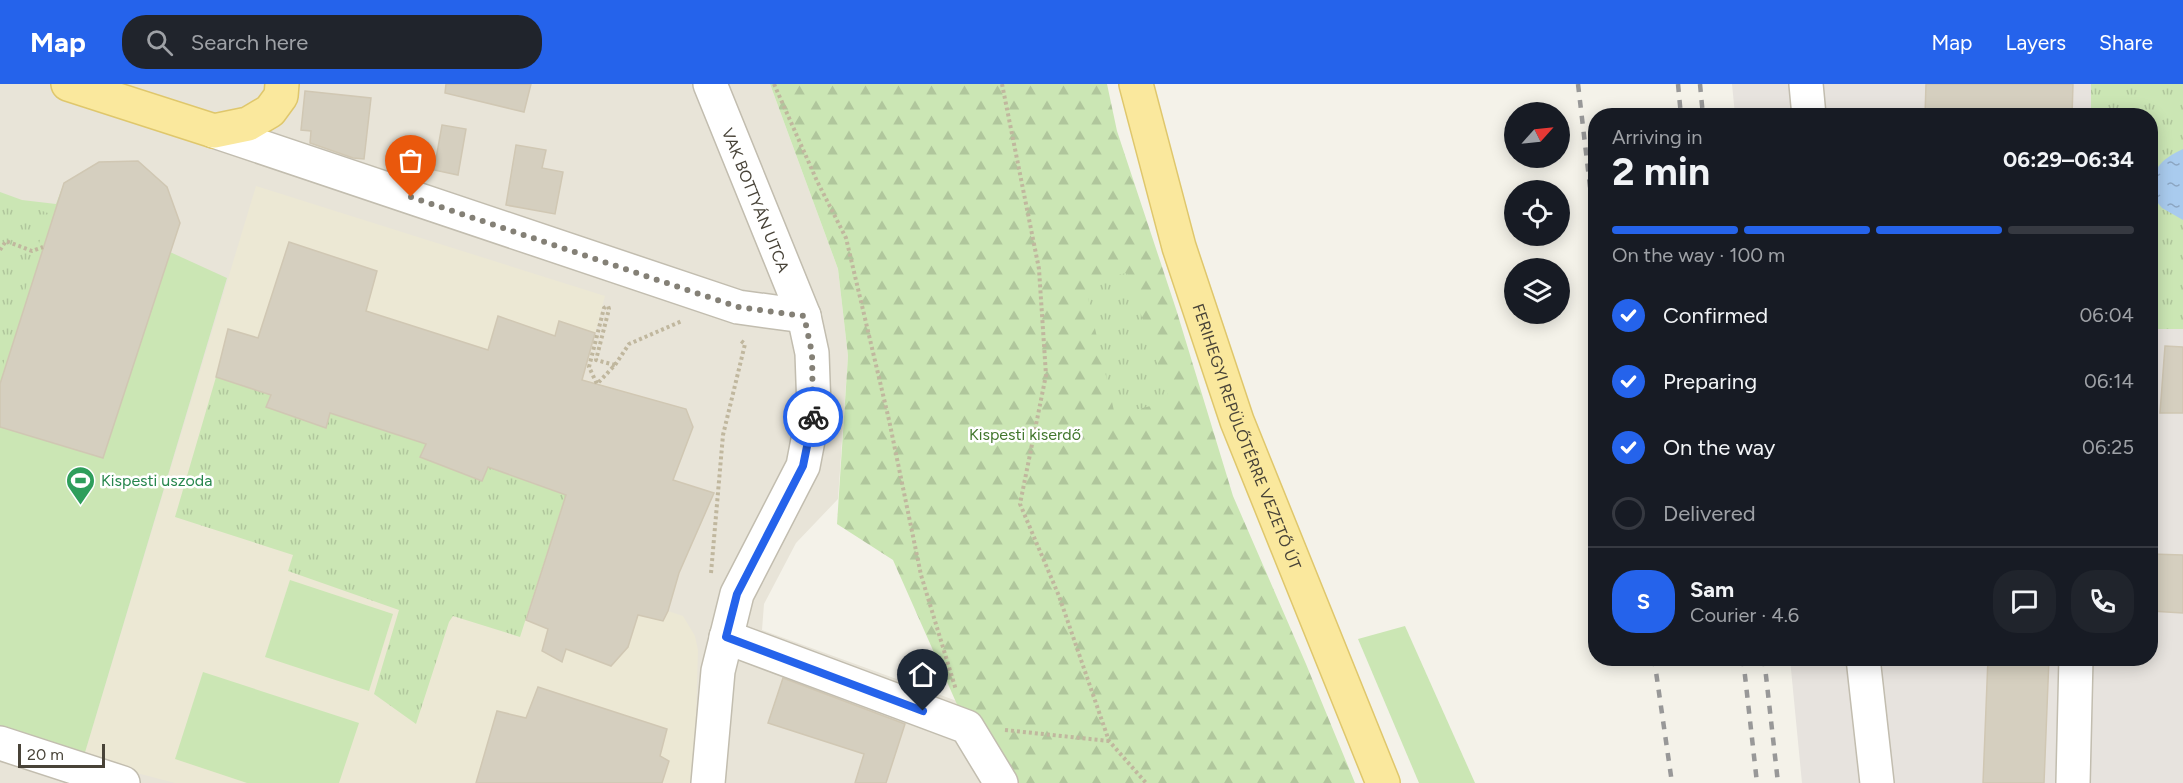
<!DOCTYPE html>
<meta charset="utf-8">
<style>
body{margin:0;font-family:Figtree,sans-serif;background:#20242c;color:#f1f3f6;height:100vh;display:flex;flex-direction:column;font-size:22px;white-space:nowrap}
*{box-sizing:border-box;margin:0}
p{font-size:20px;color:#9ea1a6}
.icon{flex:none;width:33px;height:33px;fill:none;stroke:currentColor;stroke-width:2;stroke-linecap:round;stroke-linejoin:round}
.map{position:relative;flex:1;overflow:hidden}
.panel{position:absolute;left:1588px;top:24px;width:570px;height:558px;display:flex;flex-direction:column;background:#171b24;border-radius:24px;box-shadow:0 3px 15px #0003}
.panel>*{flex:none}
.needle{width:39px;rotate:63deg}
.fabs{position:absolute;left:1504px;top:18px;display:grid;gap:12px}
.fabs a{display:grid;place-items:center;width:66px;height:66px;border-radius:50%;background:#171b24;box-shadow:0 3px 15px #0003;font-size:30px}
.scale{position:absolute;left:18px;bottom:15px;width:87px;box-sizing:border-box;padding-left:6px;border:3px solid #484338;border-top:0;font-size:16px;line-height:21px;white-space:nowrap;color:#484338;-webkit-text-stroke:4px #fff;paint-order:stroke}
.pin{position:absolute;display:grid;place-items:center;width:51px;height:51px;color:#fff;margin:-62px -26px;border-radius:50% 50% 50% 0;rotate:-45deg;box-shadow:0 0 6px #0007}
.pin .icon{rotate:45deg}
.courier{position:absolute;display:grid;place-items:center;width:60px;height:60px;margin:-30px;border:4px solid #2563eb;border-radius:50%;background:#fff;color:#222;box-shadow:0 2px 8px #0007}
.summary em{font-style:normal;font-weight:700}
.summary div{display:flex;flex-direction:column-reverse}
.summary{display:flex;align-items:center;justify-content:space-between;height:102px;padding:0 24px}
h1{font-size:39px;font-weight:700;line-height:45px}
.bar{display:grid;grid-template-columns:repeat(4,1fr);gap:9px 6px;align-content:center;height:72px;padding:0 24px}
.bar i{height:8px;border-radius:4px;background:#363941}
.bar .on{background:#2563eb}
.bar p{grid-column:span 4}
.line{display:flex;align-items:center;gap:15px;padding:0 24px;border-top:2px solid #363941}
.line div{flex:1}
.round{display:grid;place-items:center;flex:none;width:63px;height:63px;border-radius:24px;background:#20242c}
ol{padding:0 24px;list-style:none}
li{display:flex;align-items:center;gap:18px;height:66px}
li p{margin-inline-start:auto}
li .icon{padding:6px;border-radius:50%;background:#2563eb;color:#fff;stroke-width:4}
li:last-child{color:#9ea1a6}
li i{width:33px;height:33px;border:3px solid #363941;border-radius:50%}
header{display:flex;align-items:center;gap:36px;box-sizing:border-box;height:84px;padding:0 30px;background:#2563eb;color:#fff}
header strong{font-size:28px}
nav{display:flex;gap:33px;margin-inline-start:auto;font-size:21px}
.search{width:420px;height:54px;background:#20242c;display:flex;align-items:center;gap:15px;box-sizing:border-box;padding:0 21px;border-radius:24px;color:#9ea1a6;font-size:22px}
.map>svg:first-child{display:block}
.residential{fill:#e8e4d8}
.industrial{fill:#e7e3de}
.education{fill:#ece8d4}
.grass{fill:#cbe6b4}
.forest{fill:url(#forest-firs)}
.park{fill:url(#park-tufts)}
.water{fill:url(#water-ripples)}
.building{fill:#d5cfbf;stroke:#d0c7b3;stroke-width:1.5}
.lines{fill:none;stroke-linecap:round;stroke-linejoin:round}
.minor-casing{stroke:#c2bdaf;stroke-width:36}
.major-casing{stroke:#dfc76c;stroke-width:36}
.path{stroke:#c0b79e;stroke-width:4;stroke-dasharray:3 3;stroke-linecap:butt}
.minor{stroke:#fff;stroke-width:33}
.major{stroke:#fae89d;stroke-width:33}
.rail{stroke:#989898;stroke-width:4.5;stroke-dasharray:8 8;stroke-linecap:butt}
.done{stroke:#848076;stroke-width:6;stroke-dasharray:0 10.8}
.route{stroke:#2563eb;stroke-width:8}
.labels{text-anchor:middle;stroke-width:5;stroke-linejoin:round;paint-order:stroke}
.street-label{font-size:16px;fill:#484338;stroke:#fff}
.park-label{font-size:16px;fill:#42772d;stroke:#fff}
.leisure-label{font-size:16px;fill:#27864d;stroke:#fff;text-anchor:start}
</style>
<header>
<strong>Map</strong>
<div class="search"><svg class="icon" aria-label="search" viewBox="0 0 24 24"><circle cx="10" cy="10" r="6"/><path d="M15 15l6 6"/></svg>Search here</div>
<nav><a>Map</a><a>Layers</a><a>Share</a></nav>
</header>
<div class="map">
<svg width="2183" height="699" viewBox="0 0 2183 699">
<defs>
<pattern id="forest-firs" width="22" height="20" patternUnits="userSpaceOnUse" patternTransform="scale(1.5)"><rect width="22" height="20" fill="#cbe6b4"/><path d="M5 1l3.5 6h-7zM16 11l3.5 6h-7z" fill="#b0c69c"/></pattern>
<pattern id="park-tufts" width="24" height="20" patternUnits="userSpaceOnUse" patternTransform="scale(1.5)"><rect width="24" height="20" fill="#cbe6b4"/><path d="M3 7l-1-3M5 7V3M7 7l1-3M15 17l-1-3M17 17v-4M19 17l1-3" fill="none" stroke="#b0c69c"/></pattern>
<pattern id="water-ripples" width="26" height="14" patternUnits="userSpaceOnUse" patternTransform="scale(1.5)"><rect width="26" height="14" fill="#a9cbee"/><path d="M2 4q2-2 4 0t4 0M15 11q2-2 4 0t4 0" fill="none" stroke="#8ca6c2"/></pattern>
</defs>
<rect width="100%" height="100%" fill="#f4f2e9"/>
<polygon class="residential" points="0,0 770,0 838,185 848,272 838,415 796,459 764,520 762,546 1009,636 1034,699 0,699"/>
<polygon class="industrial" points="1732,0 2183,0 2183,699 1802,699 1790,575 2151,574 2151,32 1735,31"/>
<polygon class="education" points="256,102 605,212 583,295 686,325 673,396 714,409 679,489 668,527 683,532 695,552 698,566 694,699 175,699 83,675"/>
<g class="grass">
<polygon points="138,77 167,103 170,168 227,194 83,675 0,650 0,108 22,116 56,120 64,99 99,78"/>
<polygon points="290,496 393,530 369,607 265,573"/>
<polygon points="1405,542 1475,699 1419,699 1358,555"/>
<polygon points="203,588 359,639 339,699 247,699 175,675"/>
</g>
<polygon class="forest" points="770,0 1107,0 1117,47 1176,225 1233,412 1306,580 1355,699 1001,699 967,643 893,476 837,440 848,272 838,185"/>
<g class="park">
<polygon points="2091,0 2183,0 2183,245 2151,245 2151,32 2091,32"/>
<polygon points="0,112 48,129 0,291"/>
<polygon points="1127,189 1170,317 1115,331 1084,197"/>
<polygon points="216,293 271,311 266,323 326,343 330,329 426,360 420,373 482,397 488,383 537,401 546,376 570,398 520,553 453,532 449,538 416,640 374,610 399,526 288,487 293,471 175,433"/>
</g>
<path class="water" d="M2183,65V136L2162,124L2152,112C2151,85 2160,76 2183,65Z"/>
<g class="building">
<polygon points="446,0 531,0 524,28 445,9"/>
<polygon points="1926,0 2073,0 2072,32 1925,32"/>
<polygon points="305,7 371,14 364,75 353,74 310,59 311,47 301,46"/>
<polygon points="442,41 466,45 458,91 434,86"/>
<polygon points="516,61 546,66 542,84 563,88 555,130 506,121"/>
<polygon points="138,77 167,103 180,139 103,374 0,343 0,300 64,99 99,78"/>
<polygon points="289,158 377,187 366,227 488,266 498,232 555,252 559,237 595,249 582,296 686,325 693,343 673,396 714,409 679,489 668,527 663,537 638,531 628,563 611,582 566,565 562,578 542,567 548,545 526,536 566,411 488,383 482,397 420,373 426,360 330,329 326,344 266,323 271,311 216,293 228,245 258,254"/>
<polygon points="2165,262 2183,263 2183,329 2160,329"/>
<polygon points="2151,470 2183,471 2183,529 2151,527"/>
<polygon points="1988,574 2049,574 2044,699 1983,699"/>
<polygon points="783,594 905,640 886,699 855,699 864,670 768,639"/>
<polygon points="538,603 667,645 660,672 669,677 662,699 476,699 497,627 526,634"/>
</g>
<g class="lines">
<defs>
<g id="minor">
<polyline points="1806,0 1809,32"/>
<polyline points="214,47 738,223 804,232"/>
<polyline points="726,553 967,643 1001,699"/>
<polyline points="1863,574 1877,699"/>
<polyline points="0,659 123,699"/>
<polyline points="708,699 718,587 737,510 803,382 814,325 812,269 804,232 710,0"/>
<polyline points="2073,699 2076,574"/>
</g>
<g id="major">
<polyline points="68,0 214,47 248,40 270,27 281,12 282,0"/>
<path id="s1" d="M1136,0L1179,163L1237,337L1383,699"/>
</g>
</defs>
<use href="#minor" class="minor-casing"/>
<use href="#major" class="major-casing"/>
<g class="path">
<polyline points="774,0 817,97 846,154 889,336 921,491 956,606"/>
<polyline points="1002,0 1039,185 1046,291 1020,420 1059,512 1109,657 1146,699"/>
<polyline points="0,166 6,157 32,167 43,163"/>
<polyline points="615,281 596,276 609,225 608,222 604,224 589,283 597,300 615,281 629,260 682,237"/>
<polyline points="711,489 723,351 745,260 740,256"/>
<polyline points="1005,646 1109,657"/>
</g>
<use href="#minor" class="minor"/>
<use href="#major" class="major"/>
<g class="rail">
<polyline points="1578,0 1596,154"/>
<polyline points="1678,0 1681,32"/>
<polyline points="1700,0 1703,32"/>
<polyline points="1654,574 1672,699"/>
<polyline points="1743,574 1757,699"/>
<polyline points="1764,574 1778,699"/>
</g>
</g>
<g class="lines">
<polyline class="done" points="411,113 738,223 804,232 812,269 813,333"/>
<polyline class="route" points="813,333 803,382 737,510 726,553 923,627"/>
</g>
<defs>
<symbol id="stadium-pin" viewBox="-11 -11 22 30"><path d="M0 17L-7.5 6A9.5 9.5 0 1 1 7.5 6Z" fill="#2e9e5b" stroke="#fff"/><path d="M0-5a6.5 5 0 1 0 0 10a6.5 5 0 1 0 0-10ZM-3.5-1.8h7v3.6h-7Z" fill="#fff"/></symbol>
</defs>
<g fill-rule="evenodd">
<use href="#stadium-pin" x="64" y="380" width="33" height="45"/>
</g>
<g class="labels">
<g class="street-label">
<text transform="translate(756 116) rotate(68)" y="6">VAK BOTTYÁN UTCA</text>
<text dy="6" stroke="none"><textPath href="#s1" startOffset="370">FERIHEGYI REPÜLŐTÉRRE VEZETŐ ÚT</textPath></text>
</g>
<g class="park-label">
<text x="1025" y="356">Kispesti kiserdő</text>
</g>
<g class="leisure-label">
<text x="101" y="402">Kispesti uszoda</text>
</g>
</g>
</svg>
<div class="fabs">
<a><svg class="needle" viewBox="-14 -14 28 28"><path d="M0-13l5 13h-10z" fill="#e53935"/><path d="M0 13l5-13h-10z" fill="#9ea1a6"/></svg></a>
<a><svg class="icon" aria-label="locate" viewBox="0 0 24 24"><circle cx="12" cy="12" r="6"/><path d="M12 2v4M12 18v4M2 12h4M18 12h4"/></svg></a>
<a><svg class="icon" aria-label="layers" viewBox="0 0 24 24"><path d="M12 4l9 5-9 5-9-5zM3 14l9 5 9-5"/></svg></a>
</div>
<div class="scale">20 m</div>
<div class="pin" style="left:411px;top:113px;background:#ea580c"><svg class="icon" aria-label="bag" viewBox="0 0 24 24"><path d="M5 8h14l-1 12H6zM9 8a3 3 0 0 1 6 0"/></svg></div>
<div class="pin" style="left:923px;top:627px;background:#1f2937"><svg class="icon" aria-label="home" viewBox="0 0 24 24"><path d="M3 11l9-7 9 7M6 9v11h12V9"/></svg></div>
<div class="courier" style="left:813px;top:333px"><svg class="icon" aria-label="bike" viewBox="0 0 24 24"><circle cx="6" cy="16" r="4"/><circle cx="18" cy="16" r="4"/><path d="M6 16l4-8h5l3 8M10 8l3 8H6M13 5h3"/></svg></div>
<section class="panel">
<div class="summary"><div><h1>2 min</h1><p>Arriving in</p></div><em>06:29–06:34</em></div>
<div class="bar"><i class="on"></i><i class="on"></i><i class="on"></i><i></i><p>On the way · 100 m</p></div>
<ol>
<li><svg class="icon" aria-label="check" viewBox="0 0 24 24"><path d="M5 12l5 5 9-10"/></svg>Confirmed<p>06:04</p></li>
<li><svg class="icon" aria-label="check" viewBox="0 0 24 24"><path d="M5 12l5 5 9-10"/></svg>Preparing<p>06:14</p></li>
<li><svg class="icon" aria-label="check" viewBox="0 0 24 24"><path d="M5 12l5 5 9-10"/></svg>On the way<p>06:25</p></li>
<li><i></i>Delivered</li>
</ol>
<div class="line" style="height:108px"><b class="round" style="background:#2563eb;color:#fff">S</b><div><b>Sam</b><p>Courier · 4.6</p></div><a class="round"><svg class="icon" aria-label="chat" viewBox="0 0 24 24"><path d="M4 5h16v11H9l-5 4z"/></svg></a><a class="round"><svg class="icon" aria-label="phone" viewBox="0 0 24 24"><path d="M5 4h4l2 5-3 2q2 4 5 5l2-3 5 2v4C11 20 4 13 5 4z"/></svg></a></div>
</section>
</div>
